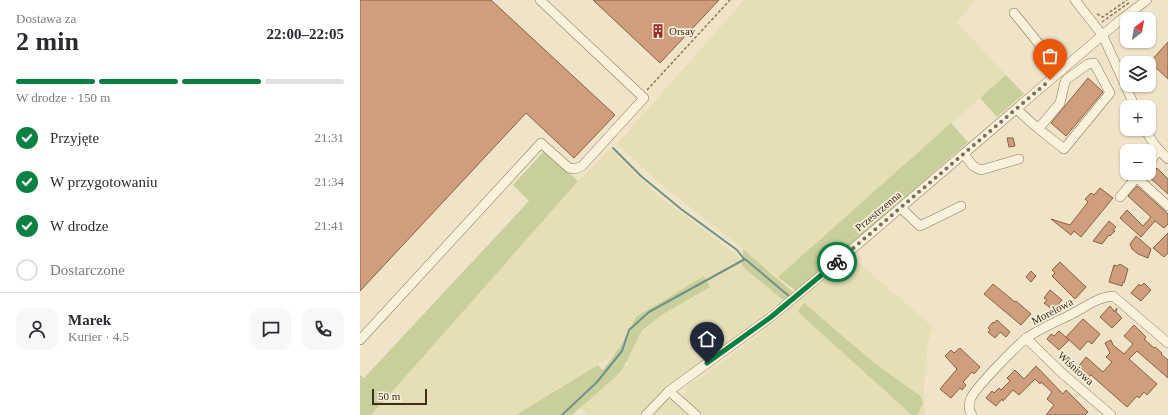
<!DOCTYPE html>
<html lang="pl">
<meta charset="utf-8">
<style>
body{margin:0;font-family:"Times New Roman",serif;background:#f7f7f7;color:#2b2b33;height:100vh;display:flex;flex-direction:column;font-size:15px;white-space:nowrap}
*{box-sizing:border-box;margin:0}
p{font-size:13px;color:#7c7c81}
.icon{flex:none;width:22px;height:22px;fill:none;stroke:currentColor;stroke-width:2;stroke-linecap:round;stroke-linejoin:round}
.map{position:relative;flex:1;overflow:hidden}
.drawer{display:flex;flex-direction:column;background:#fff;width:360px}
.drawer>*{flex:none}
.needle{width:26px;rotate:31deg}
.fabs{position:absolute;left:760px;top:12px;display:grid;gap:8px}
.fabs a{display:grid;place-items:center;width:36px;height:36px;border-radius:8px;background:#fff;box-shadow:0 1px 3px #0004;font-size:20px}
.scale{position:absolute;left:12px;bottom:10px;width:55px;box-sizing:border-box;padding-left:4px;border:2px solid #3d2e20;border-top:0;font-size:11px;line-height:14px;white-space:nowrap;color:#3d2e20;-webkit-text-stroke:3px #f7eed8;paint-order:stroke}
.pin{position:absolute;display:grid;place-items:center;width:34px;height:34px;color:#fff;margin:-41px -17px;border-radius:50% 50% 50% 0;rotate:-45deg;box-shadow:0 0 4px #0007}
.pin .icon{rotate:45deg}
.courier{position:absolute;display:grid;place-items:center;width:40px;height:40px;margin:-20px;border:3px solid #0b8043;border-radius:50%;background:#fff;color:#222;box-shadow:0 1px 5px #0007}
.headline em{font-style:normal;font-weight:700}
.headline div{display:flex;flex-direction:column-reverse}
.headline{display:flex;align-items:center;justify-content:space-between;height:68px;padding:0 16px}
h1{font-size:26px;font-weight:700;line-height:30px}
.bar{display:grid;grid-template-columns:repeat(4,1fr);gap:6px 4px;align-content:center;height:48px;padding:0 16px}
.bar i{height:5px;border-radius:3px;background:#e1e1e2}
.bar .selected{background:#0b8043}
.bar p{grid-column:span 4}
.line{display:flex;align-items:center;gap:10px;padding:0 16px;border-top:1px solid #e1e1e2}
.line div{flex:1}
.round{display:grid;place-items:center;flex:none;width:42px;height:42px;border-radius:12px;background:#f7f7f7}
ol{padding:0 16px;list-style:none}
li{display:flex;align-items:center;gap:12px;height:44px}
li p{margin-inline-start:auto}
li .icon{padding:4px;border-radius:50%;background:#0b8043;color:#fff;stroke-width:4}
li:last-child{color:#7c7c81}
li i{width:22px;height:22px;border:2px solid #e1e1e2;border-radius:50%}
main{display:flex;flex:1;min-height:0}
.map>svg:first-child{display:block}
.farmland{fill:#e6deb5}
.green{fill:#c9cf9b}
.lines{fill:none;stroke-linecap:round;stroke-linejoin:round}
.stream{stroke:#6f938a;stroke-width:2}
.building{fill:#cf9f7d;stroke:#8d5f41}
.minor-casing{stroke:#8d765c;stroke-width:10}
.path{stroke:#8d765c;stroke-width:1.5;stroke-dasharray:3 2;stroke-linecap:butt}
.minor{stroke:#faf1dc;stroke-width:9}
.done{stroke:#7c6e5b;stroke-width:4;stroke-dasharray:0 7.2}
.route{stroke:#0b8043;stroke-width:5}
.labels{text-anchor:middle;stroke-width:3.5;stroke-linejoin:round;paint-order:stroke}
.poi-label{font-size:11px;fill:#3d2e20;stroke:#f7eed8;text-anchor:start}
.street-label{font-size:11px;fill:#3d2e20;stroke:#f7eed8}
</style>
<main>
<section class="drawer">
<div class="headline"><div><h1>2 min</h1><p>Dostawa za</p></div><em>22:00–22:05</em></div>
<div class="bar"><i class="selected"></i><i class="selected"></i><i class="selected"></i><i></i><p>W drodze · 150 m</p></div>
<ol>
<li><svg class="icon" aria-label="check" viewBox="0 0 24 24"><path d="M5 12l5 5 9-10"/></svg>Przyjęte<p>21:31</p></li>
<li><svg class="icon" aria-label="check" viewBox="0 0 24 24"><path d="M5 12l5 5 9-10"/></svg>W przygotowaniu<p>21:34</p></li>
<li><svg class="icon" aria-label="check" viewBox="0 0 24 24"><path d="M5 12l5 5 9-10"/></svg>W drodze<p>21:41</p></li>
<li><i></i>Dostarczone</li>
</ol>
<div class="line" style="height:72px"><a class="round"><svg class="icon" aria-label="person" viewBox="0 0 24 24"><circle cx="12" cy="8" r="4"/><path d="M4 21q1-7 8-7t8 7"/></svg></a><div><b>Marek</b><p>Kurier · 4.5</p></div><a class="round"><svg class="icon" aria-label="chat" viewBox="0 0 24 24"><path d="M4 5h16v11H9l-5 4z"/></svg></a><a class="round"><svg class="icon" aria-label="phone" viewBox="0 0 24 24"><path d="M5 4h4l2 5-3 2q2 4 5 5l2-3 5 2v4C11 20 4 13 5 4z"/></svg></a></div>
</section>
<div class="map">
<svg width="808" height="415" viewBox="0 0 808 415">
<rect width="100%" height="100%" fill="#f0e4c8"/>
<g class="farmland">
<polygon points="384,0 616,0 597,22 646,75 418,277 367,236 299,183 257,144"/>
<polygon points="250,149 294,192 374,253 400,280 423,300 307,388 281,415 227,415 220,408 252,380 269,363 254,354 208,384 156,415 11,415 47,375 218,181"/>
<polygon points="491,256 573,327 568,342 564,387 565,415 344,415 323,398 326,387 369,357 422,316 432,306 487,261"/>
<polygon points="309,399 329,415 292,415"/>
</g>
<g class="green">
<polygon points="646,75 664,94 637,117 620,98"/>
<polygon points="591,123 608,142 437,292 418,277"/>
<polygon points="184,151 218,181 47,375 11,415 0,415 0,375 4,378 169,201 153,185"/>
<polygon points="383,249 434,293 423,300 382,266"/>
<polygon points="344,276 350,287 303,314 282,330 262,370 252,380 212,415 156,415 238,365 243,370 262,344 276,317"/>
<polygon points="444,303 513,362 560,396 563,403 557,415 552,415 440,314 438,311"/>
</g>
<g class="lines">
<g class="stream">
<polyline points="253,148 281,176 321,209 377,250 384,259"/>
<polyline points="202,415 237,382 262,351 269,330 289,312 385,259 430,297"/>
</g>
</g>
<g class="building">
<polygon points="0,0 131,0 255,115 214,158 166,113 0,291"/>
<polygon points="233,0 359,0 300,63"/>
<polygon points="808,42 808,79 790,62"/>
<polygon points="728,78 743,92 706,136 691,123"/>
<polygon points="647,138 653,138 655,146 649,147"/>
<polygon points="797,168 808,179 808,194 789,177"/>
<polygon points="777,186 808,214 808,224 804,228 795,221 781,237 760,218 767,210 783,226 791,217 768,196"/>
<polygon points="740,188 753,198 721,237 714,231 711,235 691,219 710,225 728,202 725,199 731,193 734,195"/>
<polygon points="749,221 756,227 753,230 755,231 750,236 749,235 742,244 733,241"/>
<polygon points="808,233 808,253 804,257 793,248"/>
<polygon points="776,236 791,249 788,258 778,254 772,249 770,244"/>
<polygon points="700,262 726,287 715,299 692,276 695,273 692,270"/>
<polygon points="760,264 768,269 764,283 763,282 762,286 749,282 754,265 757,266"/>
<polygon points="671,271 676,276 671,282 666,277"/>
<polygon points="784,283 791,290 781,301 771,293 779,284 781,286"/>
<polygon points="633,284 655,302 656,301 671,314 661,325 624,294"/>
<polygon points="690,290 702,300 693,310 684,303 687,300 684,298"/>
<polygon points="750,306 754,311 754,312 757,308 756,312 762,318 752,328 740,317"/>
<polygon points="723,319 740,334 732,344 728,341 720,350 706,337"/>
<polygon points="637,320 650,332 646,337 640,332 635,338 628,332 630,330 628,328 633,322 634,323"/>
<polygon points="774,325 786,337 784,339 794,348 795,347 802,353 801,354 808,360 808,378 777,351 769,359 797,384 787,395 784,392 779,398 777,396 767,407 731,375 728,378 718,367 726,357 743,372 752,362 746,357 750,353 745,343 751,340 753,345 764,354 773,344 764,336"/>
<polygon points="699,331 709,340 699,350 687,339 691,334 694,336"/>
<polygon points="600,348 620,367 614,374 612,372 603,382 606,385 602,390 600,388 591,398 580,389 597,369 585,356 591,350 594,353"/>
<polygon points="676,366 703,394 706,390 728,412 725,415 686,415 694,405 687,399 692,392 681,382 680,384 675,379 659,395 653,390 643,401 642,399 636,406 626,398 632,391 634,393 639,388 641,390 650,381 647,378 655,370 664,379"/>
</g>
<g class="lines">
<defs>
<g id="minor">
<polyline points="715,0 743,36 775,107"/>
<polyline points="654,13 701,71"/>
<path d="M657,109C671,124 688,136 704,149L750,93L734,63L728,64L707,79L705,82L700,103L679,128"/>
<path d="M785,129C791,141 798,150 808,159"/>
<polyline points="604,154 613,166 621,170 659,159"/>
<polyline points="789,163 799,150"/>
<polyline points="776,177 808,206"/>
<polyline points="760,197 780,173"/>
<polyline points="541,208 560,226 601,206"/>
<polyline points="666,338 703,374 751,415"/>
<polyline points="0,340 181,143 209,168 215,169 222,166 284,98 180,0"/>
<polyline points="309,391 336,415"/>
<polyline points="286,415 309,391 411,317 477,262 759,21 787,0"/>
<path d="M612,415C608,410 609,403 611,398C616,387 658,344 668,337C680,329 693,323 706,317C722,310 736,297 753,296L808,343"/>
</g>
</defs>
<use href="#minor" class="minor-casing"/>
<g class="path">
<polyline points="737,14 743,17 767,0"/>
<polyline points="742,22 770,2"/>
<polyline points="287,90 370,0"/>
</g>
<use href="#minor" class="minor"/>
</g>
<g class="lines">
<polyline class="done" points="477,262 690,80"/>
<polyline class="route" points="347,363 411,317 477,262"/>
</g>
<defs>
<symbol id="building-bare" viewBox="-9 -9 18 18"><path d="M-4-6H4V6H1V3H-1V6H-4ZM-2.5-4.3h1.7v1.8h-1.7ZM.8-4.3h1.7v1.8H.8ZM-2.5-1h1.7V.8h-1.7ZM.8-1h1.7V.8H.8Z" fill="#9e2a2b" stroke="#f7eed8" stroke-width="2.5" paint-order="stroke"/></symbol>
</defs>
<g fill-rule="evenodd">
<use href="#building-bare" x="288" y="21" width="20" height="20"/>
</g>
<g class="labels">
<g class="poi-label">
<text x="309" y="35">Orsay</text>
</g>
<g class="street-label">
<text transform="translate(518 211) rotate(-40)" y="4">Przestrzenna</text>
<text transform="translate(692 311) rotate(-28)" y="4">Morelowa</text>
<text transform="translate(716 368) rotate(42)" y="4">Wiśniowa</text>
</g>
</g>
</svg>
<div class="fabs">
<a><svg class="needle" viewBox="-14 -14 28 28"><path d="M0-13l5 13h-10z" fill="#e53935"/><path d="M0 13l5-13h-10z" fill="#7c7c81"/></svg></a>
<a><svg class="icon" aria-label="layers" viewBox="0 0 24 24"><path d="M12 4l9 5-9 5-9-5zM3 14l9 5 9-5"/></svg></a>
<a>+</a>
<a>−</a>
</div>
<div class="scale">50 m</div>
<div class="pin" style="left:690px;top:80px;background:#ea580c"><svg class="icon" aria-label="bag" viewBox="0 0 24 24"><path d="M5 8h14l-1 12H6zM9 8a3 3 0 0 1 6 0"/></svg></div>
<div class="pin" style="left:347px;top:363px;background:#1f2937"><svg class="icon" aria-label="home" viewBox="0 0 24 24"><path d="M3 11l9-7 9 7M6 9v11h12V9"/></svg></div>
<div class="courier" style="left:477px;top:262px"><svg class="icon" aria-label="bike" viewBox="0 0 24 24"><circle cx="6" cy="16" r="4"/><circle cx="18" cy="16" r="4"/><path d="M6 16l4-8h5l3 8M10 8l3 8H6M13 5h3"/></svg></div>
</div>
</main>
